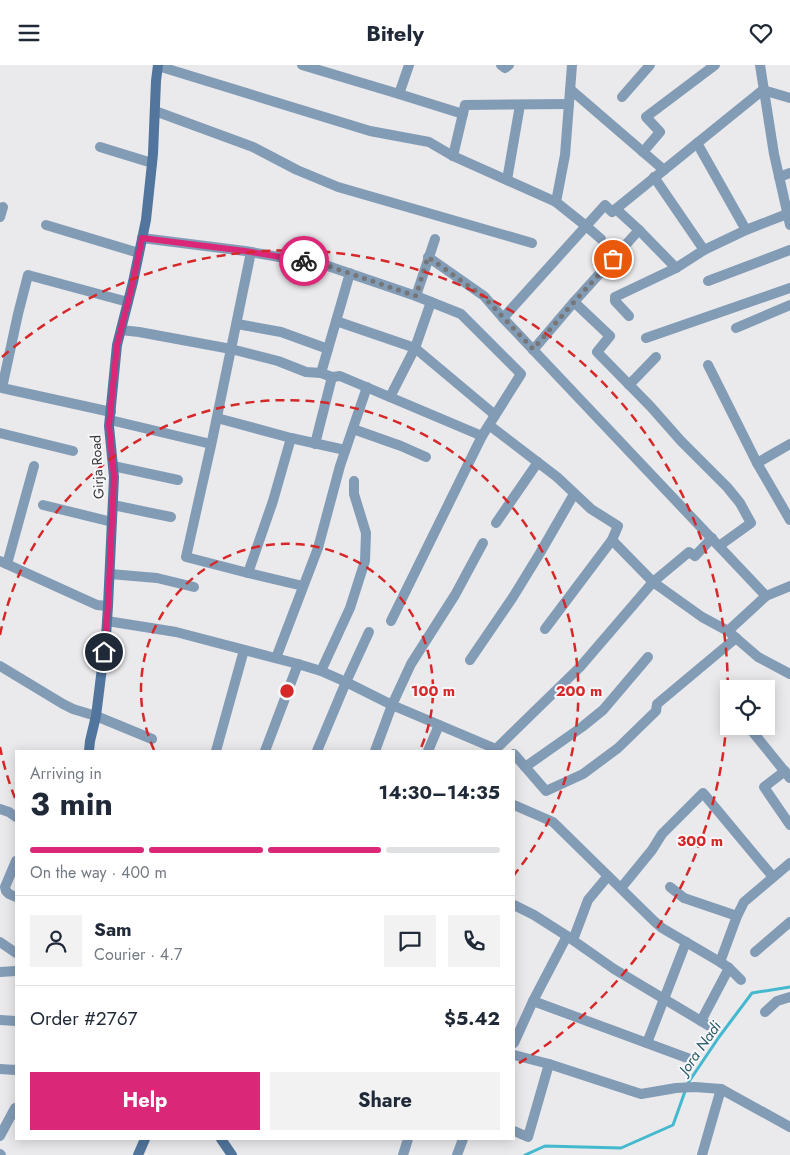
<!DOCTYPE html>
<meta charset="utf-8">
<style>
body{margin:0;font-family:Jost,sans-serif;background:#f2f2f3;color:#1f2937;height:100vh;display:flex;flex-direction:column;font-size:19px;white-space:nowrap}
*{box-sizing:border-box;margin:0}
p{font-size:16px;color:#747a83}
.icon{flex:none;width:28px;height:28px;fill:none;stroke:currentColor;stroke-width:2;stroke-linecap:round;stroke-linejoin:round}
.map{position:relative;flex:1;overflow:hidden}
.side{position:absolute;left:15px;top:685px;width:500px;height:390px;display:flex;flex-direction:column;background:#fff;border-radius:0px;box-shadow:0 2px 12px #0003}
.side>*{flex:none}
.fabs{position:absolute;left:720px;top:615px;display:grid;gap:10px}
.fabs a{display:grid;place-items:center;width:55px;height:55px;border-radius:0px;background:#fff;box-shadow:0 2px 12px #0003;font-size:25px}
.pin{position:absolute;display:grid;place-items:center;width:42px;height:42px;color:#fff;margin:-21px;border:2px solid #fff;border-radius:50%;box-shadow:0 1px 5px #0007}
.courier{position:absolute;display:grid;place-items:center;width:50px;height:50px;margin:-25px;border:4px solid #db2777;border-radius:50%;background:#fff;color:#222;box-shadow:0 1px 6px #0007}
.headline em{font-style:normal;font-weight:700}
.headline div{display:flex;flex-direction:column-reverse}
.headline{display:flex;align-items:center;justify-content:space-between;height:85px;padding:0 15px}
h1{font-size:32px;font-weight:700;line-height:38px}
.bar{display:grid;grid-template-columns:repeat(4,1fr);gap:8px 5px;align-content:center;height:60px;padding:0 15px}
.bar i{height:6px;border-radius:4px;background:#e0e1e3}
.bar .active{background:#db2777}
.bar p{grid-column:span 4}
.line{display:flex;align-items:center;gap:12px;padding:0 15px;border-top:1px solid #e0e1e3}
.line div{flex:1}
.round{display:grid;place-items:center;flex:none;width:52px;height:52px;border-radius:0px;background:#f2f2f3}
.action{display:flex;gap:10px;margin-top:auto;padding:10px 15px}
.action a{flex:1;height:58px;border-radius:0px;background:#db2777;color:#fff;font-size:20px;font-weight:700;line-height:58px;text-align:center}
.action a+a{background:#f2f2f3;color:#1f2937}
header{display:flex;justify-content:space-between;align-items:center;height:65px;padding:0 15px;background:#fff;font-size:22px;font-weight:700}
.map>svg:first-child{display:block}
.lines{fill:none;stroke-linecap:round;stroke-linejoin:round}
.stream{stroke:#42b9ce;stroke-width:3}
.street{stroke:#839cb6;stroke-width:10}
.secondary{stroke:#51759c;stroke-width:10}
.done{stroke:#767678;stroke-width:5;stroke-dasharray:0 9}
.route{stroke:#db2777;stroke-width:6}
.ring{fill:none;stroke:#d62828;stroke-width:2.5;stroke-dasharray:9 6}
.labels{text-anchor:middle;stroke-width:4;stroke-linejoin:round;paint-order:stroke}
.street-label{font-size:14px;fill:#383839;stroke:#f7f6fa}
.water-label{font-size:15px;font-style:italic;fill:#2a5b64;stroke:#f7f6fa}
.centre{fill:#d62828;stroke:#f7f6fa;stroke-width:2.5}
.ring-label{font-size:15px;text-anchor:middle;font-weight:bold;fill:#d62828;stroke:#f7f6fa;stroke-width:4;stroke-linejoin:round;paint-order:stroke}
</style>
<header><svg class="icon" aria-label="menu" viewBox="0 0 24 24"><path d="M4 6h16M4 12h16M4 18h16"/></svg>Bitely<svg class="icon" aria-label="heart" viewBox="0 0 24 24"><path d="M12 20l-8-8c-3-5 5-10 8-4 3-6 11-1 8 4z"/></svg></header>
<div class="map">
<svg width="790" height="1090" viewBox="0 0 790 1090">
<rect width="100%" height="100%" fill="#eae9ec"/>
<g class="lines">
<polyline class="stream" points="525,1090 545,1081 621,1083 673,1060 688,1018 719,972 752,928 790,922"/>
<g class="street">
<polyline points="302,0 399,29 409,0"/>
<polyline points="501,0 505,3 509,0"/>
<polyline points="572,0 565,90 556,137 586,161 601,174"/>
<polyline points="760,0 774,89 790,160"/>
<polyline points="158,1 370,66 429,77 453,91 556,137"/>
<polyline points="570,24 664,105"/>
<polyline points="399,29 463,49"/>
<polyline points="622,32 650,0"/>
<polyline points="155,46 253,82 297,105 338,122 532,178"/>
<polyline points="697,78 746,165"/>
<polyline points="100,82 152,98"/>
<polyline points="643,87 660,67 646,52 715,0"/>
<polyline points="453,91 465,40 569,39"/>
<polyline points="654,112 704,185"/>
<polyline points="779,112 790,108"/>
<polyline points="507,115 520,40"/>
<polyline points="616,144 639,165 676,203"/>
<polyline points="0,152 3,142"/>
<polyline points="46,160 139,188"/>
<polyline points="142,173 245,186 325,200 416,231 461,249 521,309 482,371 340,311 332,312 321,308 350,208"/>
<polyline points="251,187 212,376 186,492 248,508 273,436 291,373"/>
<polyline points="428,192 484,231 503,253 605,140 612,147 763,25 790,33"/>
<polyline points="708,216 790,185"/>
<polyline points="416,231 435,174"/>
<polyline points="574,237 610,271 597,287 651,342 681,376 727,422 740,438 751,458 719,481"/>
<polyline points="629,251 615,236 615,232 676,203 704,185 746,165 787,149"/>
<polyline points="503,253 766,531 790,521"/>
<polyline points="336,256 415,283 495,350"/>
<polyline points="237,259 281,267 328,284"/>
<polyline points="736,263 790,240"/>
<polyline points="121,265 139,267 231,284 278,296 306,307 321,308"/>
<polyline points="646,273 790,223"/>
<polyline points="533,285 574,237 639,165"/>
<polyline points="708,300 757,398"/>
<polyline points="629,320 656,292"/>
<polyline points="390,332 415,283 431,237"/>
<polyline points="111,347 2,323 18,249 28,210 128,237"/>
<polyline points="217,353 291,373 345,385"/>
<polyline points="110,355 211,379"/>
<polyline points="489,360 557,412 591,444 618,461 612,475 653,517 702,552 728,566 766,531"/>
<polyline points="353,364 401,381 426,392"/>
<polyline points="0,368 73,386"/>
<polyline points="315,379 332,312"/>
<polyline points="790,379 757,398 790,455"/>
<polyline points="113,401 178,415"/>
<polyline points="43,440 112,457"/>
<polyline points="113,440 171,452"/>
<polyline points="496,458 538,397"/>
<polyline points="0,496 97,540 108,541"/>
<polyline points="7,499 34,401"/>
<polyline points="248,508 303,521"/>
<polyline points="110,509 157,513 194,522"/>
<polyline points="107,556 176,567 298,599 321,606 346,617 392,640 496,684 580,602 653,517 689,487 695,491 712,473"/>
<polyline points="391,556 482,371"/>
<polyline points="545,564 612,475"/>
<polyline points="736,573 758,592 790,609"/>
<polyline points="276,593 318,483 340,401 367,322"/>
<polyline points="470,595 513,532 540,488 574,429"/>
<polyline points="0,601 63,639 73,644 96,651 152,674"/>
<polyline points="321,606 350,543 365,496 366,468 354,429 354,416"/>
<polyline points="748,661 790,713"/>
<polyline points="216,686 244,585"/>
<polyline points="265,686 298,599"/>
<polyline points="317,686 346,617 369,567"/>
<polyline points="375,686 392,640 411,599 455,530 483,478"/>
<polyline points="428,686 439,660"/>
<polyline points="514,689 546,726 583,709 618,683 656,646 657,639 736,573 728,566"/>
<polyline points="525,702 582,662 603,645 648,592"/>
<polyline points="785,706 764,722 790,760"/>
<polyline points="514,740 553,757 654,856 662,863 720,897 729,903 741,915"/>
<polyline points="0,744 9,747 16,752"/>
<polyline points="16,796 5,822 6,826 9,829 16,832"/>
<polyline points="670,822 684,833 737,851"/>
<polyline points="621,823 652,785 662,769 703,728 773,812"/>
<polyline points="514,840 534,850 567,871 614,904 711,962"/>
<polyline points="573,875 588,835 608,811"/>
<polyline points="0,877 16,888"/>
<polyline points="755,887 790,857"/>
<polyline points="720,897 737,851 744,837 790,798"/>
<polyline points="0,907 16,906"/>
<polyline points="533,936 690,994"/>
<polyline points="765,947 777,936 790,932"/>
<polyline points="0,955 16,956"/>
<polyline points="701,956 729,903"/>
<polyline points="514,978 533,936 567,871"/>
<polyline points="647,978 686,877"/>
<polyline points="514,990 549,999 641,1029 676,1023 695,1022 721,1024 790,1062"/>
<polyline points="0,1004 16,1005"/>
<polyline points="514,1066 528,1072 549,999"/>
<polyline points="0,1071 15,1043"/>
<polyline points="0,1089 1,1090"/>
<polyline points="403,1090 408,1074"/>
<polyline points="457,1090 463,1074"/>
<polyline points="702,1090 721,1024"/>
</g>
<g class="secondary">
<polyline points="89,686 90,676 96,651 106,571 108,541 114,412 109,361 117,280 133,217 146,155 153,89 156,16 158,0"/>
<polyline points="221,1074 232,1090"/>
<polyline points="138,1090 145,1074"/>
</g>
</g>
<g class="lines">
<polyline class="done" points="304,196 325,200 416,231 428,192 484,232 533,284 574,237 613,194"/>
<polyline class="route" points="104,587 108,541 114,412 109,360 117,280 133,217 142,173 245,186 304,196"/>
</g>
<g class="ring">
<path d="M154 685A146 146 0 1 1 420 685"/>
<path d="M15 733A292 292 0 0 1 0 682M0 570A292 292 0 1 1 514 810"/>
<path d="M2 292A439 439 0 1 1 516 1000"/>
</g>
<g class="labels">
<g class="street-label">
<text transform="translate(97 402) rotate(-93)" y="5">Girja Road</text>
</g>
<g class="water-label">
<text transform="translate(700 983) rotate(-55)" y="5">Jora Nadi</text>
</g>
</g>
<circle cx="287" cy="626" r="8" class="centre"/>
<g class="ring-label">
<text x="433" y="631">100 m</text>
<text x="579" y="631">200 m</text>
<text x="700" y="781">300 m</text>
</g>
</svg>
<div class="fabs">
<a><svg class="icon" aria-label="locate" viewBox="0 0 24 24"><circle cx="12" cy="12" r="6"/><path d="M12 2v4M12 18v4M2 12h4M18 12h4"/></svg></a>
</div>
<div class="pin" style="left:613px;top:194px;background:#ea580c"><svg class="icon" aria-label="bag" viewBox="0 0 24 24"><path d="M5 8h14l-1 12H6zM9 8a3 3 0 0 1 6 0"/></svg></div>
<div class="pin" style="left:104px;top:587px;background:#1f2937"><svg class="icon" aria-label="home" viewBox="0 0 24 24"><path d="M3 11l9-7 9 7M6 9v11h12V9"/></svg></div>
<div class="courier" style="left:304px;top:196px"><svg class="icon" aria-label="bike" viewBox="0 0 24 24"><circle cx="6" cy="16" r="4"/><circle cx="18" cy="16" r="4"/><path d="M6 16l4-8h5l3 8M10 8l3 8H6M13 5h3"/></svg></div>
<section class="side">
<div class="headline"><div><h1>3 min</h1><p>Arriving in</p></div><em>14:30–14:35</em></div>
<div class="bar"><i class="active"></i><i class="active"></i><i class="active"></i><i></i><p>On the way · 400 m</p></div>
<div class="line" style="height:90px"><a class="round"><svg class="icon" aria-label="person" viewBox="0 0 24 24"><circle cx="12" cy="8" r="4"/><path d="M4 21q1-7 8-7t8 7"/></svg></a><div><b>Sam</b><p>Courier · 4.7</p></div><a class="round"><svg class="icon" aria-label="chat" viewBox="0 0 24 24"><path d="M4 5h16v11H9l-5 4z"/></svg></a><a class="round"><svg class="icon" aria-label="phone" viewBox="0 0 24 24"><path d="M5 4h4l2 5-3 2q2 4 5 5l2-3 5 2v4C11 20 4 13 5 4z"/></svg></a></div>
<div class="line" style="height:65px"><div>Order #2767</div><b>$5.42</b></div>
<div class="action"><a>Help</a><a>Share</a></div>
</section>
</div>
